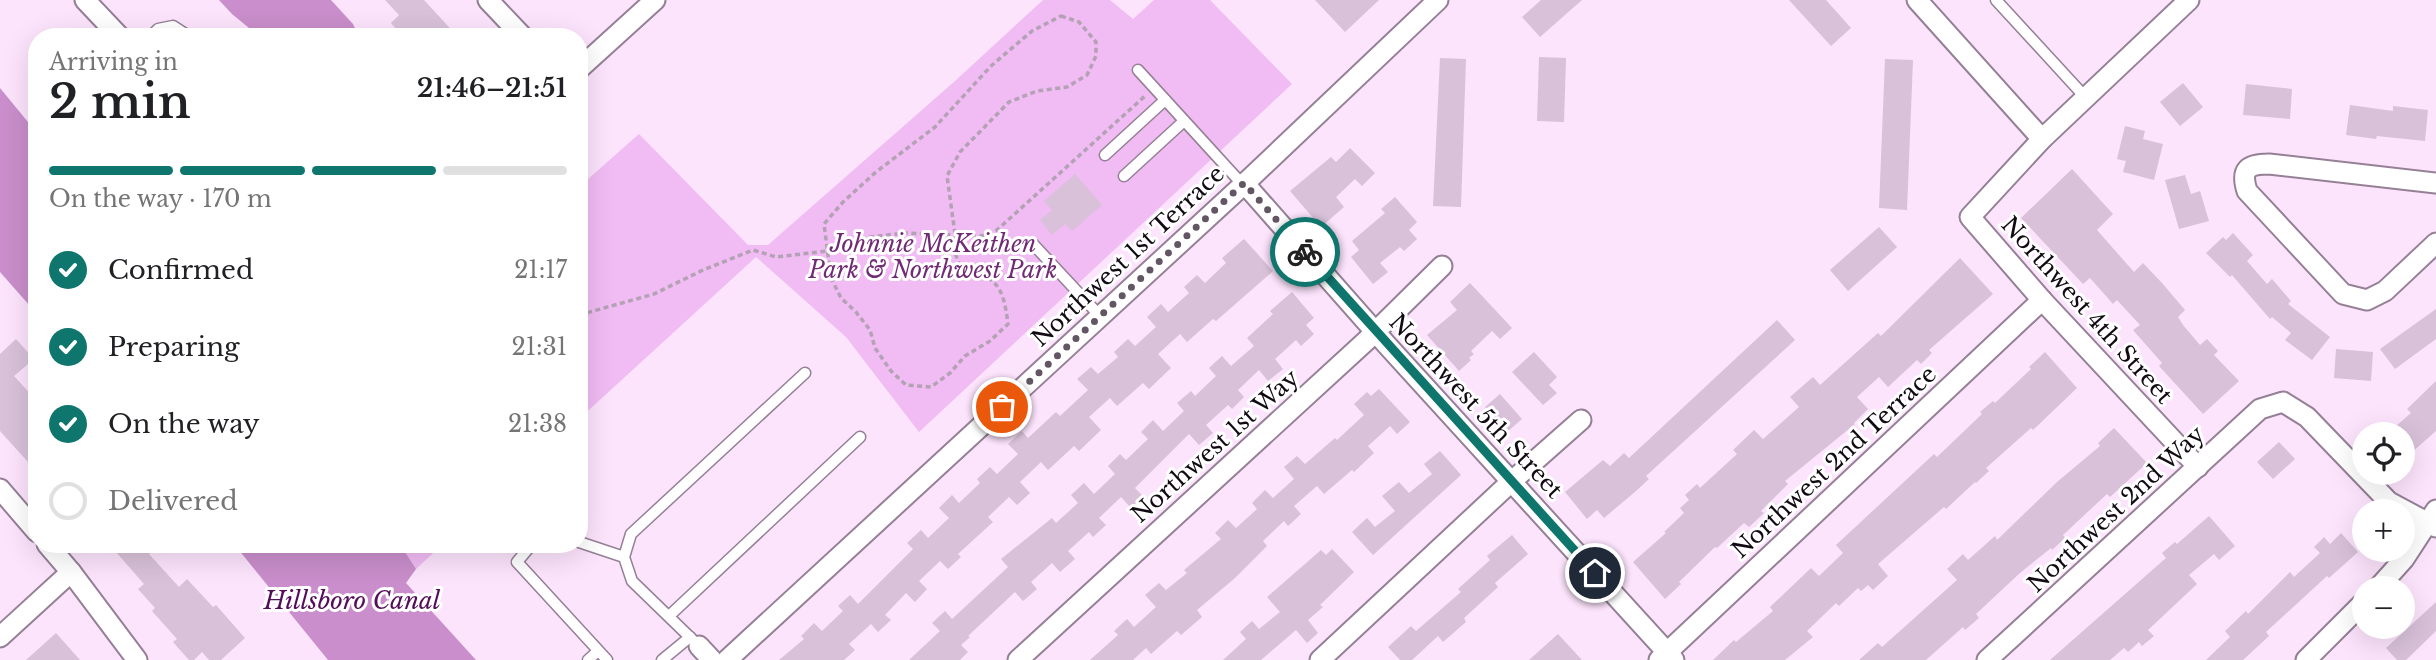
<!DOCTYPE html>
<meta charset="utf-8">
<style>
body{margin:0;font-family:"Libre Baskerville",serif;background:#f6f6f6;color:#202124;height:100vh;display:flex;flex-direction:column;font-size:26px;white-space:nowrap}
*{box-sizing:border-box;margin:0}
p{font-size:23px;color:#757577}
.icon{flex:none;width:38px;height:38px;fill:none;stroke:currentColor;stroke-width:2;stroke-linecap:round;stroke-linejoin:round}
.map{position:relative;flex:1;overflow:hidden}
.details{position:absolute;left:28px;top:28px;width:560px;height:525px;display:flex;flex-direction:column;background:#fff;border-radius:28px;box-shadow:0 7px 28px #0002}
.details>*{flex:none}
.tools{position:absolute;left:2352px;top:422px;display:grid;gap:14px}
.tools a{display:grid;place-items:center;width:63px;height:63px;border-radius:50%;background:#fff;box-shadow:0 7px 28px #0002;font-size:35px}
.pin{position:absolute;display:grid;place-items:center;width:60px;height:60px;color:#fff;margin:-30px;border:4px solid #fff;border-radius:50%;box-shadow:0 2px 7px #0007}
.courier{position:absolute;display:grid;place-items:center;width:70px;height:70px;margin:-35px;border:5px solid #0f766e;border-radius:50%;background:#fff;color:#222;box-shadow:0 2px 9px #0007}
.head em{font-style:normal;font-weight:600}
.head div{display:flex;flex-direction:column-reverse}
.head{display:flex;align-items:center;justify-content:space-between;height:119px;padding:0 21px}
h1{font-size:46px;font-weight:600;line-height:52px}
.bar{display:grid;grid-template-columns:repeat(4,1fr);gap:10px 7px;align-content:center;height:84px;padding:0 21px}
.bar i{height:9px;border-radius:5px;background:#e0e0e0}
.bar .current{background:#0f766e}
.bar p{grid-column:span 4}
ol{padding:0 21px;list-style:none}
li{display:flex;align-items:center;gap:21px;height:77px}
li p{margin-inline-start:auto}
li .icon{padding:7px;border-radius:50%;background:#0f766e;color:#fff;stroke-width:4}
li:last-child{color:#757577}
li i{width:38px;height:38px;border:4px solid #e0e0e0;border-radius:50%}
.map>svg:first-child{display:block}
.green{fill:#f1bbf3}
.water{fill:#c98ecb}
.building{fill:#d8c1d9}
.lines{fill:none;stroke-linecap:round;stroke-linejoin:round}
.service-casing{stroke:#958096;stroke-width:13}
.minor-casing{stroke:#958096;stroke-width:23}
.path{stroke:#b3a1b4;stroke-width:3.5;stroke-dasharray:5 3.5;stroke-linecap:butt}
.service{stroke:#fff;stroke-width:10}
.minor{stroke:#fff;stroke-width:19}
.done{stroke:#635664;stroke-width:7;stroke-dasharray:0 12.6}
.route{stroke:#0f766e;stroke-width:9}
.labels{text-anchor:middle;stroke-width:6;stroke-linejoin:round;paint-order:stroke}
.park-label{font-size:23px;font-style:italic;fill:#712b75;stroke:#fff}
.street-label{font-size:23px;fill:#110a12;stroke:#fff}
.water-label{font-size:24px;font-style:italic;fill:#550c5a;stroke:#fff}
</style>
<div class="map">
<svg width="2436" height="660" viewBox="0 0 2436 660">
<rect width="100%" height="100%" fill="#fce4fc"/>
<g class="green">
<polygon points="1043,0 1110,0 1133,19 1154,0 1210,0 1292,84 919,432 846,337 756,257 579,419 579,187 639,134 748,245 768,245 955,81"/>
<polygon points="400,544 443,544 416,569"/>
</g>
<g class="water">
<polygon points="219,0 331,0 353,24 359,37 260,37 232,14"/>
<polygon points="0,88 37,133 37,314 0,272"/>
<polygon points="234,544 400,544 416,569 406,583 476,660 328,660"/>
</g>
<g class="building">
<polygon points="385,0 424,0 458,37 403,37 391,23 399,15"/>
<polygon points="1315,0 1379,0 1345,32"/>
<polygon points="1541,0 1582,0 1540,37 1522,17"/>
<polygon points="1789,0 1826,0 1851,28 1831,46"/>
<polygon points="1539,57 1566,58 1564,122 1537,121"/>
<polygon points="1440,58 1466,59 1461,207 1433,206"/>
<polygon points="1885,59 1913,60 1907,210 1879,208"/>
<polygon points="2183,83 2203,107 2180,126 2160,102"/>
<polygon points="2246,84 2292,89 2290,119 2243,115"/>
<polygon points="2350,105 2393,111 2393,106 2428,110 2425,141 2377,136 2376,139 2346,135"/>
<polygon points="2125,126 2145,131 2143,139 2163,144 2154,180 2123,172 2126,161 2117,159"/>
<polygon points="1350,148 1375,173 1362,186 1355,179 1336,197 1344,207 1321,227 1290,191 1331,157 1336,162"/>
<polygon points="2072,169 2113,214 2097,230 2134,272 2143,263 2162,283 2185,310 2178,317 2183,325 2200,345 2207,339 2218,351 2214,355 2239,381 2203,414 2159,366 2162,363 2133,330 2140,325 2117,300 2113,304 2090,278 2083,284 2021,218"/>
<polygon points="1075,174 1102,205 1072,231 1065,224 1052,235 1040,220 1052,210 1044,201"/>
<polygon points="2185,175 2191,194 2200,191 2209,221 2179,229 2165,180"/>
<polygon points="1395,197 1417,222 1409,230 1417,239 1404,251 1400,247 1380,263 1388,272 1373,284 1351,257 1359,250 1352,241 1385,213 1381,209"/>
<polygon points="1879,227 1897,247 1848,291 1830,270"/>
<polygon points="2233,233 2253,255 2247,261 2267,284 2272,279 2291,301 2288,304 2330,337 2312,360 2285,340 2291,333 2272,317 2270,319 2232,275 2230,277 2206,253 2223,237 2226,240"/>
<polygon points="1244,239 1273,271 1216,321 1213,319 1187,342 1180,334 1158,354 1171,368 1149,389 1143,383 1117,406 1110,398 1089,417 1101,430 1079,451 1074,446 1048,470 1041,462 1020,482 1030,493 1017,505 1009,497 988,517 993,522 958,554 961,557 948,569 940,561 919,581 927,589 915,602 906,593 885,615 891,620 878,632 871,624 849,644 855,650 844,660 779,660 804,639 801,636 814,623 822,631 843,611 838,606 850,595 858,604 913,549 907,543 921,530 928,538 949,518 939,508 952,495 959,503 980,483 977,479 990,467 997,474 1018,454 1008,444 1022,431 1028,438 1056,412 1060,416 1088,390 1077,379 1091,367 1098,374 1118,357 1114,352 1128,339 1135,346 1156,327 1147,317 1161,304 1168,312 1189,293 1184,287 1197,275 1205,283 1226,263 1222,258"/>
<polygon points="1960,258 1993,294 1929,350 1932,353 1921,364 1917,360 1888,387 1879,377 1857,397 1868,409 1854,423 1855,424 1785,481 1788,484 1761,511 1764,513 1749,527 1744,523 1717,548 1715,547 1679,582 1681,584 1665,599 1633,562 1666,533 1664,532 1684,513 1680,508 1689,500 1685,495 1697,484 1700,488 1737,454 1733,450 1754,430 1763,439 1799,407 1790,397 1813,377 1820,385 1878,333 1881,336"/>
<polygon points="1470,283 1512,328 1500,339 1492,331 1471,351 1474,354 1469,358 1471,360 1459,371 1427,335 1457,310 1450,302"/>
<polygon points="1292,292 1314,318 1306,325 1314,334 1301,346 1296,340 1275,359 1283,369 1268,381 1259,370 1238,390 1244,397 1232,409 1228,405 1206,425 1213,433 1199,445 1189,434 1135,488 1143,496 1131,508 1121,497 1099,518 1106,525 1093,537 1089,532 1068,551 1075,559 1060,572 1052,563 1031,582 1037,589 1023,601 1015,592 968,636 970,637 961,645 968,652 960,660 909,660 940,631 932,623 945,611 952,619 1008,567 1001,559 1052,518 1056,523 1078,503 1071,495 1084,483 1094,494 1115,474 1108,466 1120,454 1126,460 1148,439 1141,432 1153,420 1163,431 1184,411 1177,403 1191,391 1195,396 1216,376 1209,368 1222,356 1231,366 1254,346 1247,338 1273,314 1270,311"/>
<polygon points="2436,309 2436,339 2395,369 2380,349"/>
<polygon points="1777,320 1795,340 1646,476 1649,479 1636,491 1604,518 1597,510 1587,519 1565,492 1603,460 1610,466 1624,453 1629,458"/>
<polygon points="16,339 34,359 14,376 37,401 37,472 0,431 0,354"/>
<polygon points="2336,349 2373,352 2371,381 2334,378"/>
<polygon points="1534,352 1557,377 1549,385 1557,393 1543,405 1512,372"/>
<polygon points="2045,352 2077,388 2033,430 2031,428 1986,468 1989,471 1976,483 1975,482 1946,509 1944,507 1878,564 1888,576 1873,590 1868,585 1861,591 1858,588 1839,606 1836,603 1807,631 1813,637 1785,660 1713,660 1734,640 1736,642 1773,611 1770,607 1811,568 1819,576 1843,553 1836,545 1934,454 1937,457 1982,414 1980,412 1993,401 1995,403 2031,369 2029,367"/>
<polygon points="2436,381 2436,431 2403,460 2403,434 2387,434 2411,413 2407,409"/>
<polygon points="1379,389 1410,422 1397,434 1390,426 1368,446 1374,453 1354,472 1352,470 1324,494 1317,486 1294,506 1301,514 1288,526 1284,521 1263,541 1267,546 1235,578 1197,610 1202,617 1181,635 1177,631 1151,654 1146,648 1133,660 1090,660 1118,635 1114,631 1127,619 1134,627 1156,607 1145,595 1159,583 1166,590 1187,573 1184,570 1221,539 1215,533 1228,520 1236,528 1257,509 1252,503 1265,490 1273,498 1294,479 1284,467 1297,456 1305,464 1335,438 1337,440 1364,415 1354,404 1367,392 1371,396"/>
<polygon points="1500,394 1522,419 1507,432 1485,407"/>
<polygon points="2114,428 2147,463 2110,497 2107,494 2063,535 2065,538 2052,550 2051,548 2020,573 1976,614 1979,618 1965,630 1963,627 1926,660 1859,660 1878,643 1882,647 1957,580 1947,569 1963,554 1968,560 1995,536 1997,540 2057,482 2100,446 2098,443"/>
<polygon points="2279,442 2295,459 2273,479 2257,462"/>
<polygon points="1440,451 1461,475 1373,555 1352,532 1367,518 1375,527 1395,511 1382,496 1399,482 1409,493 1432,474 1424,464"/>
<polygon points="2209,516 2235,546 2219,560 2214,554 2189,575 2197,584 2148,630 2154,636 2142,646 2139,642 2128,652 2124,648 2110,660 2050,660 2166,558 2162,553 2175,542 2177,544"/>
<polygon points="2341,533 2358,552 2329,578 2327,576 2266,632 2269,636 2243,660 2206,660 2230,637 2225,631 2246,611 2248,614 2290,572 2294,577 2320,553 2314,547 2324,537 2330,544"/>
<polygon points="1512,535 1528,554 1495,583 1498,587 1464,618 1466,622 1443,642 1438,636 1412,660 1400,660 1388,647 1411,626 1416,631 1461,592 1458,589 1490,560 1487,556"/>
<polygon points="109,544 159,544 149,554 179,587 187,579 213,607 216,605 245,638 221,660 209,660 202,652 194,660 189,660 173,642 177,639 152,611 155,608 138,589 144,584"/>
<polygon points="1332,549 1354,572 1320,605 1323,607 1308,620 1318,633 1307,643 1296,630 1261,660 1223,660 1246,639 1240,632 1252,621 1259,629 1280,612 1267,597 1321,550 1326,555"/>
<polygon points="2436,602 2436,631 2406,660 2397,660 2386,648"/>
<polygon points="56,633 80,660 26,660"/>
<polygon points="1558,634 1582,660 1529,660"/>
</g>
<g class="lines">
<defs>
<g id="service">
<polyline points="1996,0 2086,98"/>
<polyline points="150,37 158,29 173,26 190,37"/>
<polyline points="1138,70 1243,185"/>
<polyline points="1105,155 1165,100"/>
<polyline points="1124,176 1184,121"/>
<polyline points="1032,243 1100,316"/>
<polyline points="579,542 624,557"/>
<polyline points="532,544 517,562 607,660"/>
<polyline points="669,616 860,437"/>
<polyline points="699,646 632,581 624,557 631,534 805,373"/>
<polyline points="588,660 598,651"/>
<polyline points="662,660 690,637"/>
</g>
<g id="minor">
<polyline points="85,0 120,37"/>
<polyline points="488,0 523,37"/>
<polyline points="1917,0 2042,139"/>
<polyline points="2189,0 2042,139 1970,217 2042,300 2198,467"/>
<polyline points="579,69 655,0"/>
<polyline points="1244,183 1386,344 1674,660"/>
<path d="M2436,183L2269,164C2248,164 2240,169 2247,191L2343,294L2367,300L2385,291L2436,243"/>
<polyline points="0,489 37,532"/>
<polyline points="47,544 71,572 137,660"/>
<polyline points="2378,588 2404,559 2436,510"/>
<polyline points="0,637 71,572"/>
<polyline points="699,646 712,660"/>
<polyline points="727,660 1243,185 1438,0"/>
<polyline points="1018,660 1366,341 1442,266"/>
<polyline points="1320,660 1512,481 1581,420"/>
<polyline points="1659,660 2042,300"/>
<polyline points="1987,660 2260,409 2283,402 2307,417 2389,502 2436,527"/>
<polyline points="2306,660 2364,602"/>
</g>
</defs>
<use href="#service" class="service-casing"/>
<use href="#minor" class="minor-casing"/>
<g class="path">
<path d="M1061,16L1079,22L1096,42V56L1087,75L1067,87L1037,91L1009,102L960,152L947,176L955,234L953,248L959,263C996,279 1003,283 1008,324L990,341L965,356L950,373L931,387L906,385L891,371L875,348L870,330L856,312L841,298L831,278L824,224L843,202L876,172L935,127L991,66L1032,31Z"/>
<polyline points="579,315 654,294 703,270 753,250 776,257 827,251 870,237 905,233 981,236 997,230 1145,96"/>
</g>
<use href="#service" class="service"/>
<use href="#minor" class="minor"/>
</g>
<g class="lines">
<polyline class="done" points="1002,407 1244,183 1305,252"/>
<polyline class="route" points="1305,252 1595,573"/>
</g>
<g class="labels">
<g class="park-label">
<text x="933" y="252">Johnnie McKeithen<tspan x="933" dy="26">Park &amp; Northwest Park</tspan></text>
</g>
<g class="street-label">
<text transform="translate(1128 256) rotate(-43)" y="8">Northwest 1st Terrace</text>
<text transform="translate(2087 310) rotate(48)" y="8">Northwest 4th Street</text>
<text transform="translate(1476 406) rotate(47)" y="8">Northwest 5th Street</text>
<text transform="translate(1215 446) rotate(-42)" y="8">Northwest 1st Way</text>
<text transform="translate(1834 462) rotate(-43)" y="8">Northwest 2nd Terrace</text>
<text transform="translate(2116 509) rotate(-43)" y="8">Northwest 2nd Way</text>
</g>
<g class="water-label">
<text x="352" y="609">Hillsboro Canal</text>
</g>
</g>
</svg>
<div class="tools">
<a><svg class="icon" aria-label="locate" viewBox="0 0 24 24"><circle cx="12" cy="12" r="6"/><path d="M12 2v4M12 18v4M2 12h4M18 12h4"/></svg></a>
<a>+</a>
<a>−</a>
</div>
<div class="pin" style="left:1002px;top:407px;background:#ea580c"><svg class="icon" aria-label="bag" viewBox="0 0 24 24"><path d="M5 8h14l-1 12H6zM9 8a3 3 0 0 1 6 0"/></svg></div>
<div class="pin" style="left:1595px;top:573px;background:#1f2937"><svg class="icon" aria-label="home" viewBox="0 0 24 24"><path d="M3 11l9-7 9 7M6 9v11h12V9"/></svg></div>
<div class="courier" style="left:1305px;top:252px"><svg class="icon" aria-label="bike" viewBox="0 0 24 24"><circle cx="6" cy="16" r="4"/><circle cx="18" cy="16" r="4"/><path d="M6 16l4-8h5l3 8M10 8l3 8H6M13 5h3"/></svg></div>
<section class="details">
<div class="head"><div><h1>2 min</h1><p>Arriving in</p></div><em>21:46–21:51</em></div>
<div class="bar"><i class="current"></i><i class="current"></i><i class="current"></i><i></i><p>On the way · 170 m</p></div>
<ol>
<li><svg class="icon" aria-label="check" viewBox="0 0 24 24"><path d="M5 12l5 5 9-10"/></svg>Confirmed<p>21:17</p></li>
<li><svg class="icon" aria-label="check" viewBox="0 0 24 24"><path d="M5 12l5 5 9-10"/></svg>Preparing<p>21:31</p></li>
<li><svg class="icon" aria-label="check" viewBox="0 0 24 24"><path d="M5 12l5 5 9-10"/></svg>On the way<p>21:38</p></li>
<li><i></i>Delivered</li>
</ol>
</section>
</div>
